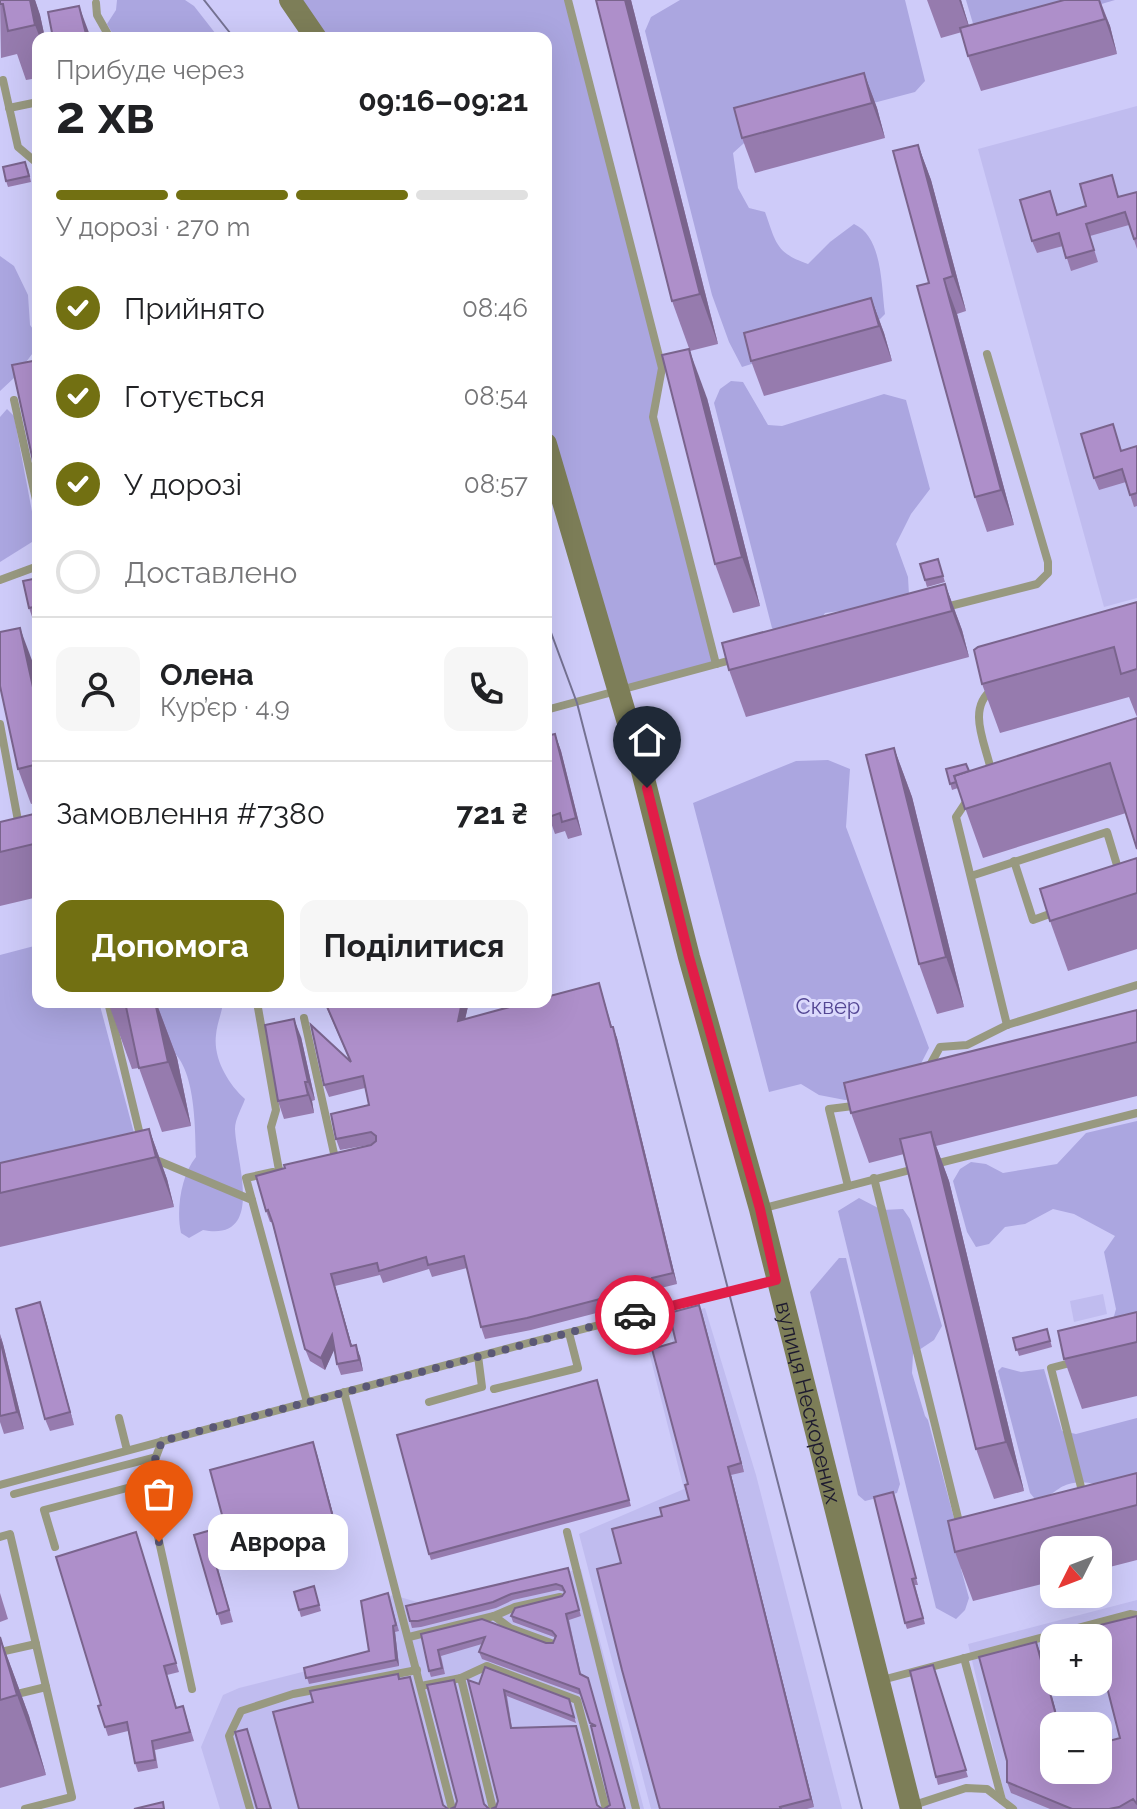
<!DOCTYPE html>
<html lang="uk">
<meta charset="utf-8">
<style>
body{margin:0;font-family:Raleway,sans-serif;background:#f6f6f6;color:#202124;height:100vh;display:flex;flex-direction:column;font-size:30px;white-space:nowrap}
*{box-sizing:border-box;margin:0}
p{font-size:26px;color:#757577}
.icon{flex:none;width:44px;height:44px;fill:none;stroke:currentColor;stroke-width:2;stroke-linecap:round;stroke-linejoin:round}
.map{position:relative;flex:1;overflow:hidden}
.side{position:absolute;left:32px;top:32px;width:520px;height:976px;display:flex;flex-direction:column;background:#fff;border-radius:16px;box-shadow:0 8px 32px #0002}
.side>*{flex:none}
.needle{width:52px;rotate:228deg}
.tools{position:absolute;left:1040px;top:1536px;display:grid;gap:16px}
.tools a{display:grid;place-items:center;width:72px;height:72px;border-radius:16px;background:#fff;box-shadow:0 8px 32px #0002;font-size:40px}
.pin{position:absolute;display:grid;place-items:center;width:68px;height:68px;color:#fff;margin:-82px -34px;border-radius:50% 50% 50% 0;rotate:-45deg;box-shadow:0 0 8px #0007}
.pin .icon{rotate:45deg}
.courier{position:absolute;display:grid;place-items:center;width:80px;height:80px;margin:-40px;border:6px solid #e11d48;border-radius:50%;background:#fff;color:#222;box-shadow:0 2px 10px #0007}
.bubble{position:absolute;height:56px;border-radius:16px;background:#fff;box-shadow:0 8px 32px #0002;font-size:26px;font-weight:700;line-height:56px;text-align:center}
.summary em{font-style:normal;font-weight:700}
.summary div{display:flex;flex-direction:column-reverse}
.summary{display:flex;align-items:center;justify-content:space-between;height:136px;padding:0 24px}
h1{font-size:52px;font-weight:700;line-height:60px}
.bar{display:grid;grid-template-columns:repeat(4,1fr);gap:12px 8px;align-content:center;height:96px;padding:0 24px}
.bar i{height:10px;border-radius:6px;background:#e0e0e0}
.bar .active{background:#727012}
.bar p{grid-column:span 4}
.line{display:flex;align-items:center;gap:20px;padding:0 24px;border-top:2px solid #e0e0e0}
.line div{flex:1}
.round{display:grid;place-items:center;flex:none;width:84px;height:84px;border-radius:16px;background:#f6f6f6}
ol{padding:0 24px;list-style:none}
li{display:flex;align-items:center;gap:24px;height:88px}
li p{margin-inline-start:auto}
li .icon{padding:8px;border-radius:50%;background:#727012;color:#fff;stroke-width:4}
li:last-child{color:#757577}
li i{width:44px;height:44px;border:4px solid #e0e0e0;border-radius:50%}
.primary-button{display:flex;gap:16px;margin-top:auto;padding:16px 24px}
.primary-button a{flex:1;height:92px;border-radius:16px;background:#727012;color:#fff;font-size:32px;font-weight:700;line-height:92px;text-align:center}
.primary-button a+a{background:#f6f6f6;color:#202124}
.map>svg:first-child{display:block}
.built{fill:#c0bcef;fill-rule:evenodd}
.green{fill:#aba6e0}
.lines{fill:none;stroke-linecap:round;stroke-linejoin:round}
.service{stroke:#989980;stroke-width:8}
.secondary{stroke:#7d7e58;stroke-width:22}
.tram{stroke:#757293;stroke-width:2}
.wall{fill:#967bae}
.shaded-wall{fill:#7a648d}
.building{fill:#ae8fca;stroke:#7a648d;stroke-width:2}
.done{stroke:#5b5876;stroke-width:8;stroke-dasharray:0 14.4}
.route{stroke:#e11d48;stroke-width:10}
.labels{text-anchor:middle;stroke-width:6;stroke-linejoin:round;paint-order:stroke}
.park-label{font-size:22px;fill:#544794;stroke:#dbd9fc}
.street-label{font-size:22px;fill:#1d1a2f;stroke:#dbd9fc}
</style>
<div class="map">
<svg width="1137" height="1809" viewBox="0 0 1137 1809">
<rect width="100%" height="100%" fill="#cecbf9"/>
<g class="built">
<polygon points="1137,106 1137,598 1104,607 978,149"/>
<polygon points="1103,1294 1107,1314 1074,1322 1070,1301"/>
<polygon points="705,1308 756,1475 842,1809 651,1809 579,1534 684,1489 649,1352 674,1347 666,1317"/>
<polygon points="581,1569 644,1809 220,1809 201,1747 223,1695 239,1688 369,1655 362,1606 393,1595 417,1602"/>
<path d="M1137,1600V1809H1008L968,1644ZM1054,1638H1098V1682H1054ZM1054,1726H1098V1770H1054Z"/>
</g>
<g class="green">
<polygon points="117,0 185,0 194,6 219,38 115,38 107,24 116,10"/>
<polygon points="290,0 568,0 662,368 654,417 716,664 619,690 546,444 546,38 316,38"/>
<path d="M680,0H905L925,81L915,92L753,135L733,153L738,188L749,208L765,212C776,243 776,253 808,264L830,242L854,224C883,237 881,286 885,314L873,326L742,367L729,342L712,295L645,31L651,17Z"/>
<polygon points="966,0 1115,0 985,38 974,27"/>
<polygon points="0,256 14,266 28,295 30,325 38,336 38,346 15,377 0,391"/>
<polygon points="731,381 743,382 768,425 782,426 884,394 906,400 930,489 911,514 896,544 908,577 909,595 862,616 840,611 825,613 816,627 790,641 772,628 714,403 720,389"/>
<polygon points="7,409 14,416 36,533 32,542 0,562 0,417"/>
<polygon points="828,760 850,769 846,827 929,1048 914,1077 872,1097 845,1100 819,1095 801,1084 769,1092 693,803 796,761"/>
<polygon points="38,945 38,1002 99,1002 134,1133 128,1153 0,1187 0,955"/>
<path d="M151,1002H223C222,1013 217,1023 216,1035C213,1058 228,1084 245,1099C242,1108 235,1119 235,1129C236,1161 266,1242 203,1230L189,1238L181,1233C176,1210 181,1175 196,1157C195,1127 196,1061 166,1047Z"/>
<polygon points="1137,1121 1137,1337 1106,1345 1116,1309 1104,1252 1115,1236 1074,1214 1053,1209 1025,1224 1005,1227 989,1244 976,1247 967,1232 953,1181 960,1169 971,1162 986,1164 1003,1173 1057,1164 1086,1133"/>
<polygon points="859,1198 882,1210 903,1209 910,1219 942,1326 934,1340 913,1354 912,1373 925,1416 928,1420 960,1541 961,1569 969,1598 965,1610 956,1619 936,1608 838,1211"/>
<polygon points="839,1258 846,1258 900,1484 897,1493 865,1501 858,1495 810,1292"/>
<path d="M1002,1367L1021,1372L1044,1369L1062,1431L1076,1434L1137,1418V1498C1117,1492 1090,1477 1069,1484C1055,1488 1055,1496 1035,1499L1030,1493L998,1371Z"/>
</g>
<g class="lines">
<g class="service">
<polyline points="568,0 662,368 653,417 716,664"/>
<polyline points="96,3 97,15 110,38"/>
<polyline points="3,80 18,147 38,164"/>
<polyline points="9,108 38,102"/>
<polyline points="14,400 38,509"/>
<polyline points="0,580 38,566"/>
<polyline points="946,607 1037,584 1048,573 1048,562 987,354"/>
<polyline points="546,710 735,659"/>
<polyline points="0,724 19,826"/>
<path d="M986,772L990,766C984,741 967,707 993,689"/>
<polyline points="970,796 956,817 1007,1025"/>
<polyline points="1014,861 1033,920 1055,912"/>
<polyline points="971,876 1107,832 1120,875"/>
<polyline points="108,1002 141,1139"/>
<polyline points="257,1002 276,1110 271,1127 279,1170"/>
<polyline points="304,1018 335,1158"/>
<polyline points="929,1067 940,1047 967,1045 1007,1025 1137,985"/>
<polyline points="154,1159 252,1200 307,1402"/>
<polyline points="931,1165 1137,1113"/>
<polyline points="874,1178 960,1526"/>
<polyline points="848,1186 829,1109 861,1105"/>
<polyline points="252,1200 246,1178 273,1172"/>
<polyline points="761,1209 918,1168"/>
<polyline points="1074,1362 1051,1368 1083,1495"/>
<polyline points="494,1389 578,1368 569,1333"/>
<polyline points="344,1392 452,1809"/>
<polyline points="429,1402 482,1387 478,1356"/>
<polyline points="119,1418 127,1450"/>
<polyline points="162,1441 146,1483 192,1689"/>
<polyline points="0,1485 532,1342 776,1280"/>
<polyline points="14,1494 156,1457"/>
<polyline points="567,1532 636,1809"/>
<polyline points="0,1537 10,1534 72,1797 25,1809"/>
<polyline points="55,1547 44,1510 146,1483"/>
<polyline points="494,1616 515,1607 560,1597"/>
<polyline points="409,1637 494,1616 510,1628 551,1643"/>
<polyline points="0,1652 36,1644"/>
<polyline points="964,1658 1002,1800"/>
<polyline points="461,1678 493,1809"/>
<polyline points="882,1680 1130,1614 1137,1615"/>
<polyline points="421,1686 461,1678 487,1666 577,1700 606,1809"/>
<polyline points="0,1698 46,1687"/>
<polyline points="911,1806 966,1788 987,1789 1013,1809"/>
<polyline points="250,1809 229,1736 241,1711 293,1694 417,1670"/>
</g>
<g class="secondary">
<polyline points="290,0 316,38"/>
<path id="s1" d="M546,444L641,767L689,957L760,1209L911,1809"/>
</g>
<g class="tram">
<polyline points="204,0 234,38"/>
<polyline points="546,619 577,703 862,1809"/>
</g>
</g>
<g class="wall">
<polygon points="0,0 35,0 40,15 45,38 38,38 38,78 26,80 17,54 1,58"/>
<polygon points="596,0 631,0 718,344 690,351 672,301"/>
<polygon points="927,0 961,0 969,26 1100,0 1110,26 1117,54 981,91 968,56 962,32 941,38"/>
<polygon points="864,73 877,108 885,138 755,173 742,138"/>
<polygon points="918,145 931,180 966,311 957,314 1014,525 987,532 975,497 929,283"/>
<polygon points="28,168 31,182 8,187 6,181"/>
<polygon points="1050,191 1058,215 1137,192 1137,249 1129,225 1090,236 1098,262 1071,271 1063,246 1037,253 1032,241"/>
<polygon points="871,298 884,333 892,361 764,396 751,361"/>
<polygon points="707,398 760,606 733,613 715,564"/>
<polygon points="1137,446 1137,506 1134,507 1126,482 1099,490 1094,478 1122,451"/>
<polygon points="938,559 945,582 927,587 920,564"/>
<polygon points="38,578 38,634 29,608"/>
<polygon points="945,584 962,630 969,657 746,717 729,670"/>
<polygon points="1137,602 1137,717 1129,697 1000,733 982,684"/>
<polygon points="33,663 38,687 38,802 31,804 18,769"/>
<polygon points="1137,718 1126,813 983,858 958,788 952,790 946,769 969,771"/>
<polygon points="555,734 561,751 582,835 568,839 565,831 555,834 549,817"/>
<polygon points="894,748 912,797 964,1007 937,1014 919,964"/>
<polygon points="38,813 38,897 0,906 0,822"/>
<polygon points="1137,858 1137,949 1068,971 1050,921"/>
<polygon points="599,983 612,1027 617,1038 677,1284 657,1289 658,1297 531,1330 485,1339 481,1327 467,1268 432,1277 429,1269 383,1283 380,1275 335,1286 352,1346 360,1356 363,1371 341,1375 337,1364 334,1349 325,1370 310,1361 305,1349 272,1222 270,1222 266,1211 374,1144 340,1150 336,1139 369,1105 365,1088 329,1097 324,1085 350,1061 324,1002 469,1002 465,1019"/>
<polygon points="108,1002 156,1002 177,1058 191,1126 162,1132 139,1068 132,1069"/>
<polygon points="1137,1010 1137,1096 936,1146 949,1181 1024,1491 994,1499 976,1449 904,1154 869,1163 851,1113"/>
<polygon points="301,1037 315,1100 312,1101 314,1113 284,1119 278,1101"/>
<polygon points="149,1129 167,1179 174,1207 0,1247 0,1163"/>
<polygon points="699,1305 744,1472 731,1475 814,1807 807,1809 660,1809 621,1563 662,1516 689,1500 676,1342"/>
<polygon points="1137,1312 1137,1396 1082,1409 1064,1359"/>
<polygon points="44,1314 74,1425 50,1431 45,1419"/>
<polygon points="1047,1329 1052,1347 1019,1356 1013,1338"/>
<polygon points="0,1334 3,1344 24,1429 4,1434 0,1422"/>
<polygon points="597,1380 631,1506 431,1560 429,1554"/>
<polygon points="313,1442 339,1536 218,1569 233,1622 221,1625 194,1535 225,1526"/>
<polygon points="1137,1473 1137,1560 1098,1570 1098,1550 1054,1550 1054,1581 973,1601 955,1552"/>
<polygon points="893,1492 918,1585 915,1585 925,1624 907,1629 905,1623"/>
<polygon points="136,1532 179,1672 167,1675 177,1708 186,1715 194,1741 155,1750 158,1768 138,1772 135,1763 128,1731 108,1736 98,1706 101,1705"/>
<polygon points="568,1568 581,1616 569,1620 581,1675 588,1678 610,1805 591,1726 581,1695 482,1659 479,1652 482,1644 441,1656 445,1674 431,1677 429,1671 421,1634 482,1619 546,1643 553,1643 555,1638 554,1637 513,1622 511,1616 562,1596 565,1592 558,1590 513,1600 496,1608 421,1627 412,1628 410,1621"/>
<polygon points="314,1586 321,1611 301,1617 294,1592"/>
<polygon points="0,1593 8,1619 0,1622"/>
<polygon points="388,1593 399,1631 395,1632 399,1666 309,1684 304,1668 369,1651"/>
<polygon points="1137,1616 1137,1809 1050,1809 1011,1793 1007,1782 1036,1642 1040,1652 1054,1770 1120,1738"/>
<polygon points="0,1637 29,1716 46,1775 0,1788"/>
<polygon points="933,1665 968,1777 938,1785 936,1777"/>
<polygon points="479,1684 569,1699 576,1723 507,1696 512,1728 598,1806 496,1807 498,1801"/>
</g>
<g class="shaded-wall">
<polygon points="30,0 35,0 40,15 45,38 40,38 35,25"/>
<polygon points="625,0 631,0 718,344 700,294"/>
<polygon points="959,0 961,0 970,30"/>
<polygon points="1099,0 1110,26 1117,54 1105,19"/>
<polygon points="79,6 91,38 87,38"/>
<polygon points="864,73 877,108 885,138 872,103"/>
<polygon points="918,145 931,180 966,311 953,276"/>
<polygon points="944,279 957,314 1014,525 1001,490"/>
<polygon points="871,298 884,333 892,361 879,326"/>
<polygon points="689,349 707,398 760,606 742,557"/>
<polygon points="945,584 962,630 969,657 952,611"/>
<polygon points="20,628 33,663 38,687 38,710"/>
<polygon points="555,734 561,751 582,835 576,818"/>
<polygon points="894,748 912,797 964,1007 946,957"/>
<polygon points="155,1002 156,1002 177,1058 191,1126 168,1062"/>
<polygon points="462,1002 469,1002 462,1033 458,1021"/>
<polygon points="294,1019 301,1037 315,1100 308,1082"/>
<polygon points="613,1027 617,1038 677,1284 673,1273"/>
<polygon points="305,1082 312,1101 314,1113 308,1095"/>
<polygon points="149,1129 167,1179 174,1207 156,1157"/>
<polygon points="931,1132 949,1181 1024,1491 1006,1442"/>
<polygon points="331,1274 335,1286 355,1357 351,1346"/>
<polygon points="40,1302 44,1314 74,1425 70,1412"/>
<polygon points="699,1305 702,1313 744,1472 741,1463"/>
<polygon points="0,1334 3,1344 24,1429 17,1412"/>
<polygon points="332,1335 336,1346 325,1370 321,1358"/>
<polygon points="356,1345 360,1356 363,1371 359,1360"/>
<polygon points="313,1442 317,1454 339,1536 335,1525"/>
<polygon points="728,1467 731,1475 814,1807 811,1799"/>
<polygon points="393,1626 395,1632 399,1666 396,1660"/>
<polygon points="0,1637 29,1716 46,1775 17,1695"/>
<polygon points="1036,1642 1040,1652 1060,1726 1059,1726"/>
</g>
<g class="building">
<polygon points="0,0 30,0 35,25 8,31 3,4 0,4"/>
<polygon points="596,0 625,0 700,294 672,301"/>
<polygon points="1064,0 1099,0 1105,19 968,56 960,28"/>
<polygon points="79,6 87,38 53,38 48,12"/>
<polygon points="864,73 872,103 742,138 734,108"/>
<polygon points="918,145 953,276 944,279 1001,490 975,497 917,286 929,283 893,151"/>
<polygon points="25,162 29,176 6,181 3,167"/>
<polygon points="1112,175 1118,197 1137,192 1137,238 1134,239 1125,212 1086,224 1094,250 1066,258 1059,233 1032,241 1020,200 1050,191 1057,215 1086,206 1080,184"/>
<polygon points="871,298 879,326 751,361 744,333"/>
<polygon points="689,349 742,557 715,564 662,355"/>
<polygon points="38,360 38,484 12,365"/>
<polygon points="1113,424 1121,451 1137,446 1137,493 1130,495 1122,469 1094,478 1081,434"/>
<polygon points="938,559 943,576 925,580 920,564"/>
<polygon points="38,578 38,606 29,608 23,581"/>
<polygon points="945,584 952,611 729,670 722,643"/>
<polygon points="1137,602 1137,669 1121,674 1114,647 982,684 974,650 978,647"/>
<polygon points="20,628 38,710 38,764 18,769 0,686 0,632"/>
<polygon points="1137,718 1137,849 1110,763 965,809 954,776"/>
<polygon points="555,734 576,818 562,822 560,813 549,817 546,807 546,736"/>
<polygon points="894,748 946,957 919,964 866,755"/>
<polygon points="966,764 969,771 954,776 956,782 950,784 946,769"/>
<polygon points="38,813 38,843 0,852 0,822"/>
<polygon points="1137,858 1137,893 1050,921 1040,889"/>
<polygon points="599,983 611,1027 613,1027 673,1273 652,1278 654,1285 527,1318 481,1327 464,1256 428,1265 426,1257 379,1271 377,1263 331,1274 351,1346 356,1345 359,1360 337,1364 332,1335 321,1358 305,1349 273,1224 268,1210 266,1211 256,1176 285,1168 284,1165 371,1145 376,1141 376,1136 371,1132 336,1139 331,1114 369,1105 363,1076 324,1085 311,1025 351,1062 325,1002 462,1002 458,1021 528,1002 546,1002 546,997"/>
<polygon points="108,1002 123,1002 109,1005"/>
<polygon points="125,1002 155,1002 168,1062 139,1068"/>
<polygon points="1137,1010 1137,1042 851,1113 844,1083"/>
<polygon points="294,1019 308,1082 305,1082 308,1095 278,1101 265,1025"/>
<polygon points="149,1129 156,1157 0,1193 0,1163"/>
<polygon points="931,1132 1006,1442 976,1449 900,1139"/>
<polygon points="40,1302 70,1412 45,1419 16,1309"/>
<polygon points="699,1305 741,1463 728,1467 811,1799 780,1807 781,1809 660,1809 622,1670 597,1569 621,1563 612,1529 662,1516 660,1508 689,1500 685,1485 688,1484 652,1349 676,1342 669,1313"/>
<polygon points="1137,1312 1137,1342 1064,1359 1058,1331"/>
<polygon points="1047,1329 1050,1341 1016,1350 1013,1338"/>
<polygon points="0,1339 17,1412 0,1416"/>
<polygon points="597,1380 629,1500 429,1554 397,1435"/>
<polygon points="313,1442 335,1525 214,1558 229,1610 217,1614 194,1535 225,1526 210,1470"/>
<polygon points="1137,1473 1137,1505 955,1552 948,1521"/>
<polygon points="893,1492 916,1578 912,1579 923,1618 905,1623 874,1497"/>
<polygon points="136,1532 176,1663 164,1666 176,1708 183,1706 190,1732 152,1741 155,1760 135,1763 127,1722 105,1727 98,1706 101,1705 56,1557"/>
<polygon points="568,1568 579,1610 566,1614 580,1674 588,1678 625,1809 604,1809 610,1805 591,1726 596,1726 590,1723 579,1689 479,1652 485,1637 438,1650 442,1668 429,1671 421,1634 482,1619 546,1643 553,1643 556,1636 552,1631 511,1616 515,1608 562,1596 565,1592 562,1586 556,1584 511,1594 493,1602 418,1621 410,1621 406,1606"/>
<polygon points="314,1586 319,1605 299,1610 294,1592"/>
<polygon points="388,1593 396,1625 393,1626 396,1660 306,1678 304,1668 369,1651 361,1601"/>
<polygon points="1137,1616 1137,1804 1133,1799 1119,1807 1109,1809 1072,1809 1007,1782 1007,1761 979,1657 1036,1642 1059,1726 1054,1726 1054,1770 1098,1770 1098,1744 1120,1738 1098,1652 1098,1638 1095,1638 1092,1627"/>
<polygon points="0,1637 17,1695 0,1700"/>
<polygon points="933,1665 966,1770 936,1777 910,1671"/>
<polygon points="485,1667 569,1699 574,1717 504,1690 511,1728 576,1726 597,1805 602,1809 491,1809 496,1807 498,1801 468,1680 479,1684"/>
<polygon points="398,1674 399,1679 410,1677 443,1805 448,1809 299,1809 273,1712 313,1702 310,1691"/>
<polygon points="454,1680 484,1804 489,1809 450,1809 455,1807 457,1801 427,1685"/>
<polygon points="247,1729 271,1809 257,1809 235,1732"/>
<polygon points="163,1802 164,1809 134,1809"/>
</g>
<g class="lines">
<polyline class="done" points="159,1542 146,1483 162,1441 635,1315"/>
<polyline class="route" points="635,1315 776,1280 760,1209 689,957 647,788"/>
</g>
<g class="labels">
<g class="park-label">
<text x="828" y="1014">Сквер</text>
</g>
<g class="street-label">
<text dy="8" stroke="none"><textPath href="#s1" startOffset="994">вулиця Нескорених</textPath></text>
</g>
</g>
</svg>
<div class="tools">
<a><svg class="needle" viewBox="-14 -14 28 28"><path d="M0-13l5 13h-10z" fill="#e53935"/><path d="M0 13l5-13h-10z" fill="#757577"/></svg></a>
<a>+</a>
<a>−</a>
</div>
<div class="pin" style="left:159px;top:1542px;background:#ea580c"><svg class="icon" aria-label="bag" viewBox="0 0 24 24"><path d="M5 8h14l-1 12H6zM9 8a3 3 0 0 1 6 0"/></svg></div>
<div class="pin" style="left:647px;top:788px;background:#1f2937"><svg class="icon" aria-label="home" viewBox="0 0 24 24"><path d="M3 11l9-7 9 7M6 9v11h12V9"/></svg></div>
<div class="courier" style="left:635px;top:1315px"><svg class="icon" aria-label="car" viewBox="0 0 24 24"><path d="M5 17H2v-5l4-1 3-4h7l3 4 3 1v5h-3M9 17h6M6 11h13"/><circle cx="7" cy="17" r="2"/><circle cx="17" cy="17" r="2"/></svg></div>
<div class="bubble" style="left:208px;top:1514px;width:140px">Аврора</div>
<section class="side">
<div class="summary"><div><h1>2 хв</h1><p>Прибуде через</p></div><em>09:16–09:21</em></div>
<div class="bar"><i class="active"></i><i class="active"></i><i class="active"></i><i></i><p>У дорозі · 270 m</p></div>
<ol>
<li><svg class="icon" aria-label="check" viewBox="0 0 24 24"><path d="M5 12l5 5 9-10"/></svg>Прийнято<p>08:46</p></li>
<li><svg class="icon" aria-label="check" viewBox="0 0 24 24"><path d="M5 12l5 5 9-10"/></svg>Готується<p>08:54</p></li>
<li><svg class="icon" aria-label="check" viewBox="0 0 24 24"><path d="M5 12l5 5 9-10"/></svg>У дорозі<p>08:57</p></li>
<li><i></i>Доставлено</li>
</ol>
<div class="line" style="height:144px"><a class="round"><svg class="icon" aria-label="person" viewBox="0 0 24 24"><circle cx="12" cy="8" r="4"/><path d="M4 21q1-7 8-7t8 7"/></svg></a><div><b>Олена</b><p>Кур’єр · 4.9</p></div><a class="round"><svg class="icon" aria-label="phone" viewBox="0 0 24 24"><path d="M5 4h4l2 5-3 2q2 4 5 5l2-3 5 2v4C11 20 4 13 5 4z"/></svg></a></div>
<div class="line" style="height:104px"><div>Замовлення #7380</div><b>721 ₴</b></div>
<div class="primary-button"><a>Допомога</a><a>Поділитися</a></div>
</section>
</div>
